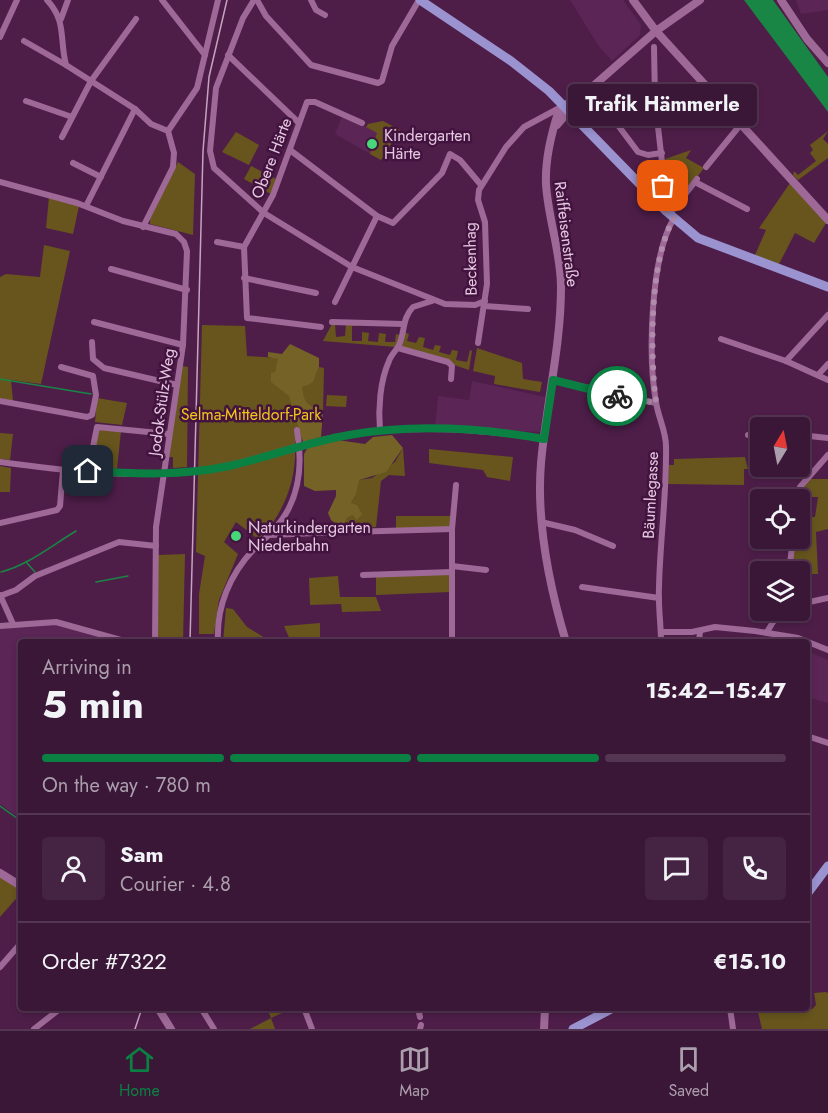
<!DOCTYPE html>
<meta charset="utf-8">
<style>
body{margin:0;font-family:Jost,sans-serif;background:#452342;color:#f1f3f6;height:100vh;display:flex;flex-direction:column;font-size:22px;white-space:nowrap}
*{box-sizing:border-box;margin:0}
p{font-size:20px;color:#ab9fad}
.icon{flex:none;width:33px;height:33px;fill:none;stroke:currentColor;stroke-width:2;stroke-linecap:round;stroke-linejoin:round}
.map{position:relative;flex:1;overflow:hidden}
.side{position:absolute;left:18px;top:639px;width:792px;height:372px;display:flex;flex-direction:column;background:#3a1637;border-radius:6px;box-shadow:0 3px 9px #0003,0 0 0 2px #543552}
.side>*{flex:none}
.needle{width:39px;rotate:10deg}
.controls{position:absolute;left:750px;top:417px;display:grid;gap:12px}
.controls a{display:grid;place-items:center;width:60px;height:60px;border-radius:6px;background:#3a1637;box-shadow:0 3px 9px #0003,0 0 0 2px #543552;font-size:30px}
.pin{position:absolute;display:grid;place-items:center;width:51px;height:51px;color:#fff;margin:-26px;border-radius:12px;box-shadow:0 3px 9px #0006}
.courier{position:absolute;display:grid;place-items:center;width:60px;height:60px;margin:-30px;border:4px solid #0b8043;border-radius:50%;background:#fff;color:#222;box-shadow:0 2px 8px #0007}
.bubble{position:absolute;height:42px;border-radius:6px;background:#3a1637;box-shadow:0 3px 9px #0003,0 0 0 2px #543552;font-size:20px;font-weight:700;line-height:42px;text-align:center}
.head em{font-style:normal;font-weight:700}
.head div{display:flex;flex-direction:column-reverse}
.head{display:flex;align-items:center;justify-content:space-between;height:102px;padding:0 24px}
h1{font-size:39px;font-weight:700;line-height:45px}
.bar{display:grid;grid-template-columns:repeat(4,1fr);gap:9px 6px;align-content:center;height:72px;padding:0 24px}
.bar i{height:8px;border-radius:4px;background:#543552}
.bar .on{background:#0b8043}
.bar p{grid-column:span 4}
.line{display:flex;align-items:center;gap:15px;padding:0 24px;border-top:2px solid #543552}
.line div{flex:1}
.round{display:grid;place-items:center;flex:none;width:63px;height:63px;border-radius:6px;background:#452342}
.tabs{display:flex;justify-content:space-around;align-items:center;height:84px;border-top:2px solid #543552;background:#3a1637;font-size:16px;color:#ab9fad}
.tabs a{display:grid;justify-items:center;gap:3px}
.tabs .on{color:#0b8043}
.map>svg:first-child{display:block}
.built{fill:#5b2556}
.green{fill:#67551d}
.forest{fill:#756226}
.water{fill:#1a8645}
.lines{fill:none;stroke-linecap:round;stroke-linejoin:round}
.stream{stroke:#1a8645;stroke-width:1.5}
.minor{stroke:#9e6897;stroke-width:6}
.tertiary{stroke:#9e6897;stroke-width:8}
.secondary{stroke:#9e6897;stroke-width:8}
.primary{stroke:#9b92d0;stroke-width:9}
.rail{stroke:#c6a4c1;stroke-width:1.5}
.done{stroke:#b18cac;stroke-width:6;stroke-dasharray:0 10.8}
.route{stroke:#0b8043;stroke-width:8}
.poi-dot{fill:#47d779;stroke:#42133f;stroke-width:2}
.labels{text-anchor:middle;stroke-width:5;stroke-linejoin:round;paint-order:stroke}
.poi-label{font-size:16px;fill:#e6c8e1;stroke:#42133f;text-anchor:start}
.street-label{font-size:16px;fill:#e6c8e1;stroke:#42133f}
.park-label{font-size:16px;fill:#f2c51c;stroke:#42133f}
</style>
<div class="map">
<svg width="828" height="1029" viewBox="0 0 828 1029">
<rect width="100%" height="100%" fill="#4e1e49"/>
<g class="built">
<polygon points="570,0 623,0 641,25 640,35 612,61 598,45"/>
<polygon points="796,0 828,0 828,10 801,14"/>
<polygon points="342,117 366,127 368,124 383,121 400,130 381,160 335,134"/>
<polygon points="472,381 545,397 540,432 435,426 438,396 469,400"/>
<polygon points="29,625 57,625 120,642 21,642 21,819 0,804 0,629"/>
<polygon points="807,651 828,660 828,703 807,697"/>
</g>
<g class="green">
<polygon points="383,121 400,130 381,160 370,154 377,133 366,127 368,124"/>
<polygon points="828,131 823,139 828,144 828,158 798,180 793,175 794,171 798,175 816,161 810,153 813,150 810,145"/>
<polygon points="236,132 259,145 249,165 222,152"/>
<polygon points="691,150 686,158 704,168 677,203 666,192 669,181 665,159"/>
<polygon points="178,162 195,174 193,235 150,224 150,219"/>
<polygon points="251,166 276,179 271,194 244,179"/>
<polygon points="790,183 826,223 814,243 795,233 779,264 755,255 766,230 759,228"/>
<polygon points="49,197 79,206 73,234 46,228"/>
<polygon points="44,245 70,251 41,384 11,380 13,401 0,398 0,277 6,274 40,277"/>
<polygon points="358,323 358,326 352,326 352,341 362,341 362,332 369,333 368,341 378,342 379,333 386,334 385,342 395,342 396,334 400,335 396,347 323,341 332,324 335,324 336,337 345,336 346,324"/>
<path d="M202,325L245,326L247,356L303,359C299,395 304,403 318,436L295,441C297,476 287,507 264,534L258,539L236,522L224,542L238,554L219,600L214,634H199V594L205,556L196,552Z"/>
<polygon points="404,332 409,334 407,341 416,343 419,337 425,338 423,347 433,350 435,345 441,346 439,352 450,355 452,350 458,351 456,360 467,362 470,350 472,351 469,370 401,347"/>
<polygon points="477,348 522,363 523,379 542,382 540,392 494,384 495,376 473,371"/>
<polygon points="182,366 188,367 187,467 173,468 173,457 169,457"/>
<path d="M319,367L324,368L323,412C308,403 305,406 301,386L313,383Z"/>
<polygon points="327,395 347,396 346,407 326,406"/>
<polygon points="97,398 127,403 122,425 95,422"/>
<polygon points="104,428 121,431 117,469 93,467 97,432"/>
<polygon points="0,433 13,434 10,460 0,459"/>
<polygon points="403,448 405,476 389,475 381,481 376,527 342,529 347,518 353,515 351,503 356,495 358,480 372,478 395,462"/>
<polygon points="429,449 513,457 510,481 487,477 483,470 429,463"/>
<polygon points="745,457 748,469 744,469 744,485 668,484 669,465 674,465 674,459"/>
<polygon points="0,466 11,468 10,492 0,492"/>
<polygon points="809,479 828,479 828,529 816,532 818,574 800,574 800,572 792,572 795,539 800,538 800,517 815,517 818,497 798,497"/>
<rect x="396" y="516" width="54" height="12"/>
<polygon points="185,554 183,642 158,642 158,555"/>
<polygon points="447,573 450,576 450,592 376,595 376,576"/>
<polygon points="338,576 340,597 376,597 381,611 342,612 341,604 310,605 309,578"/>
<polygon points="226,608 233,609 247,627 267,639 267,642 223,642"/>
<polygon points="320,623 320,642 291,642 284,626"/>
<polygon points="0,875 21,888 21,893 0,917"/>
<polygon points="826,992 828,993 828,1029 762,1029 757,1008 812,1009 816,1005 814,993"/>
<polygon points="267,1008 293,1008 271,1018 275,1029 250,1029 271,1018"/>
</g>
<g class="forest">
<path d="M290,344L319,358V367L313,383L302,387C305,406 308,403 323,412L321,437L303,442L289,396L271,382V373L275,372L278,359L268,357V352L282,354Z"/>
<polygon points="392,435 403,448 386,472 359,480 356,495 351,503 357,505 362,514 357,520 353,515 347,518 342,529 331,520 328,513 336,496 336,490 315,491 304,486 304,454 308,447 337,440 365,444 373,437"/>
</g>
<polygon class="water" points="744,0 773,0 828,77 828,112"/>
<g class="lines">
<g class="stream">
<polyline points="0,379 91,394"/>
<polyline points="26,562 35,572"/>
<path d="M1,572C28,565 51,546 76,531"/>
<polyline points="96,582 128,576"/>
<polyline points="0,806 21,821"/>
</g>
<g class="minor">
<path d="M47,0C67,22 59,37 66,65L135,109L151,124L168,131L174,153L173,167L143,227"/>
<polyline points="162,0 205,55"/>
<polyline points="254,0 243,18 216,88 210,151 214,168 264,213 352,267 445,304 475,305 485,301"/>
<polyline points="257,0 266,16 311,65 378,83 382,81 392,46 419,0"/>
<polyline points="311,0 316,10 325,15"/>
<polyline points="61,19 68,0"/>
<polyline points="0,37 17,0"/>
<polyline points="24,41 66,65"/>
<polyline points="228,55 299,123"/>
<polyline points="26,101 72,117"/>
<polyline points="605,108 638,152 648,155 662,153"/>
<polyline points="168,131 197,88 218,0"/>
<polyline points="62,137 91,81 136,19"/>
<polyline points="290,150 377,216 393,223 442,173 450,154 460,160 481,185"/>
<polyline points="73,163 101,177"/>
<polyline points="706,167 741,124"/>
<polyline points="0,182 77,203 123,221 176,234 184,242 187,251 183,345 156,527 155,642"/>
<polyline points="695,182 747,209"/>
<polyline points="654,199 661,192 664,180 655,100 654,47"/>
<polyline points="86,206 135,109"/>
<polyline points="670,214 697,179"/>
<polyline points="217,242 244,247"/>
<polyline points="111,269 187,290"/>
<polyline points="244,278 316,293"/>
<polyline points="335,302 377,216"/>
<polyline points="484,306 528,309"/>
<polyline points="94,322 183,345"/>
<polyline points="332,322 403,324"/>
<polyline points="321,327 247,318 244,247 273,195 307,102 315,102 362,123"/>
<polyline points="721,339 786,361 828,380"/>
<polyline points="92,342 93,359 104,368 177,385"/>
<polyline points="478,343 487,284 485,222 478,200 479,190 506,147 524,127 563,106"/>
<polyline points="398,348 448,362 452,366 451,379"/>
<polyline points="786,361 828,315"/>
<polyline points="818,375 828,364"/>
<polyline points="553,380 656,403"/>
<polyline points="0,401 87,417 92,415 96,395 93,376 61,367"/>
<path d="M380,431C378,409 380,381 389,361C391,355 396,351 399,345C405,332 402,318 413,307L432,301"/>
<polyline points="748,435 760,434"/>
<polyline points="800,435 828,438"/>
<path d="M0,462C66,471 137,479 204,470C247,464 289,447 331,438C400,424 475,428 544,439"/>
<polyline points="88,472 97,427 169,434"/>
<polyline points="795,500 800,487 828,455"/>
<polyline points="541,522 575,530 613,546"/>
<polyline points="0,523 57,510 60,506 63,470"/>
<polyline points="348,532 452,529"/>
<polyline points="270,535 339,532"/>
<polyline points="452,566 486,570"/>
<polyline points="789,572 793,538"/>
<polyline points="363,575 452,572"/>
<polyline points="582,587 659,598"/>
<polyline points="0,595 13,624"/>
<polyline points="0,596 16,590 35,576 119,542 156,546"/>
<polyline points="800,604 828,598"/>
<polyline points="0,626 56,622 128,642"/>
<polyline points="661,632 692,632 715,627 755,631 798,638 828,650"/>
<polyline points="767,632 773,622 787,610"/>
<path d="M218,642C216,607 230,574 254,549C265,538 277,529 285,515C301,489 302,459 297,430"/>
<polyline points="452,642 452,529 456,485"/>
<path d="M661,642C661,624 658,606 659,587C660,540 667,493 666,446C666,431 658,417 656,402C648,357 650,258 674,218"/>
<polyline points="699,642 700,631"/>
<polyline points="807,736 828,743"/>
<polyline points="0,967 21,943"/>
<polyline points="201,1008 214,1029"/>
<polyline points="304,1008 312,1029"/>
<polyline points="418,1008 420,1017"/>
<polyline points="730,1008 733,1029"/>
<polyline points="34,1029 61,1008"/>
<polyline points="420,1029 421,1025"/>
</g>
<g class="tertiary">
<polyline points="781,0 807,39 828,63"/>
<polyline points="557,125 583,95 656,31 700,0"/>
<path d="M566,642C549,585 536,523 541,463C546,404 561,347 561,287C561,252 548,219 546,184C545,161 551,135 558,113L563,106L583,95"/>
<polyline points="0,873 21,886"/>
<polyline points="158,1008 171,1029"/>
<polyline points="544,1029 545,1008"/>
</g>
<polyline class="secondary" points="633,0 656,31 828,220"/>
<g class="primary">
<polyline points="420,0 511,61 549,91 666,211 698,238 828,287"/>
<polyline points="807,894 828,866"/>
<polyline points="573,1029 613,1008"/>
</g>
<g class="rail">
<polyline points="190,642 203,151 209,77 227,0"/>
<polyline points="135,1029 142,1008"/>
</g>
</g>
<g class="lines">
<path class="done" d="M617,396L656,403C650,354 649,260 674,218L654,199L663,186"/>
<path class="route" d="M88,471C135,474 183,476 229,466C269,457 308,442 349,435C412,424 481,428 544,439L553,380L617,396"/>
</g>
<g class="poi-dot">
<circle cx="372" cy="144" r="6"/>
<circle cx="236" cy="536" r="6"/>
</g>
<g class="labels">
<g class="poi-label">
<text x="384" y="141">Kindergarten<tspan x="384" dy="18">Härte</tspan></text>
<text x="248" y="533">Naturkindergarten<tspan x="248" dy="18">Niederbahn</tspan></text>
</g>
<g class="street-label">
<text transform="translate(271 158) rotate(-69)" y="6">Obere Härte</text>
<text transform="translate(567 234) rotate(83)" y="6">Raiffeisenstraße</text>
<text transform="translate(470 259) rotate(-91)" y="6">Beckenhag</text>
<text transform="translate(161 402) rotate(-82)" y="6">Jodok-Stülz-Weg</text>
<text transform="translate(650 495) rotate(-87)" y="6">Bäumlegasse</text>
</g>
<g class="park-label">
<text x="251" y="420">Selma-Mitteldorf-Park</text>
</g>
</g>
</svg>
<div class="controls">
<a><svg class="needle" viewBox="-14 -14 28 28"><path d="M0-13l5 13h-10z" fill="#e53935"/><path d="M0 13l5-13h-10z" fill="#ab9fad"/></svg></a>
<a><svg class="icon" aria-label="locate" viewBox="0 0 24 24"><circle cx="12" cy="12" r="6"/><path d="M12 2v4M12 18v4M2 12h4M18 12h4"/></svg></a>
<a><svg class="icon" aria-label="layers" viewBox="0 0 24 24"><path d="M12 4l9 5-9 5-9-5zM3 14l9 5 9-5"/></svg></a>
</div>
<div class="pin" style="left:663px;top:186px;background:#ea580c"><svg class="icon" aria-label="bag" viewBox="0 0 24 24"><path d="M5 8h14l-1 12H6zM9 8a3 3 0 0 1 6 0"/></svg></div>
<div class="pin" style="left:88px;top:471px;background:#1f2937"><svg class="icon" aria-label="home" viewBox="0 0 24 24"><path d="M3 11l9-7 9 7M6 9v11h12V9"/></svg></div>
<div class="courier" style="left:617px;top:396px"><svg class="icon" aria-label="bike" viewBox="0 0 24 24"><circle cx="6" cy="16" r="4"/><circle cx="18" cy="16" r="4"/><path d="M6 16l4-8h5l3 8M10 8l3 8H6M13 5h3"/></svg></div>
<div class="bubble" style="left:568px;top:84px;width:189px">Trafik Hämmerle</div>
<section class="side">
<div class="head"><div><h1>5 min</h1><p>Arriving in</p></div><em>15:42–15:47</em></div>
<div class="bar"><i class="on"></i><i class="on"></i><i class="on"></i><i></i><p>On the way · 780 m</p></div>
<div class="line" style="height:108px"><a class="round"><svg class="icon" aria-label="person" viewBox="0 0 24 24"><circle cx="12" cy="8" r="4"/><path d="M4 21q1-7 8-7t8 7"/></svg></a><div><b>Sam</b><p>Courier · 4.8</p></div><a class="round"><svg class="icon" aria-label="chat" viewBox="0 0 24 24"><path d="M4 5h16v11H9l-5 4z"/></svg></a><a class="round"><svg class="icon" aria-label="phone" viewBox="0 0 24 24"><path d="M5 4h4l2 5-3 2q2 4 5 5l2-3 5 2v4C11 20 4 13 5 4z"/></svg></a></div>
<div class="line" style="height:78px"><div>Order #7322</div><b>€15.10</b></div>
</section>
</div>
<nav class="tabs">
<a class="on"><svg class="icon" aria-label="home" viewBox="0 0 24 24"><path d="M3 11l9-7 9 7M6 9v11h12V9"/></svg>Home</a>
<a><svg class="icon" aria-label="map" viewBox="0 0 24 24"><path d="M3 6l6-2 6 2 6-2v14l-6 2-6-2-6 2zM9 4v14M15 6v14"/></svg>Map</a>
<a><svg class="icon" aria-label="saved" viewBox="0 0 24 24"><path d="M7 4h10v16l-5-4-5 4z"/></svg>Saved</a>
</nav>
